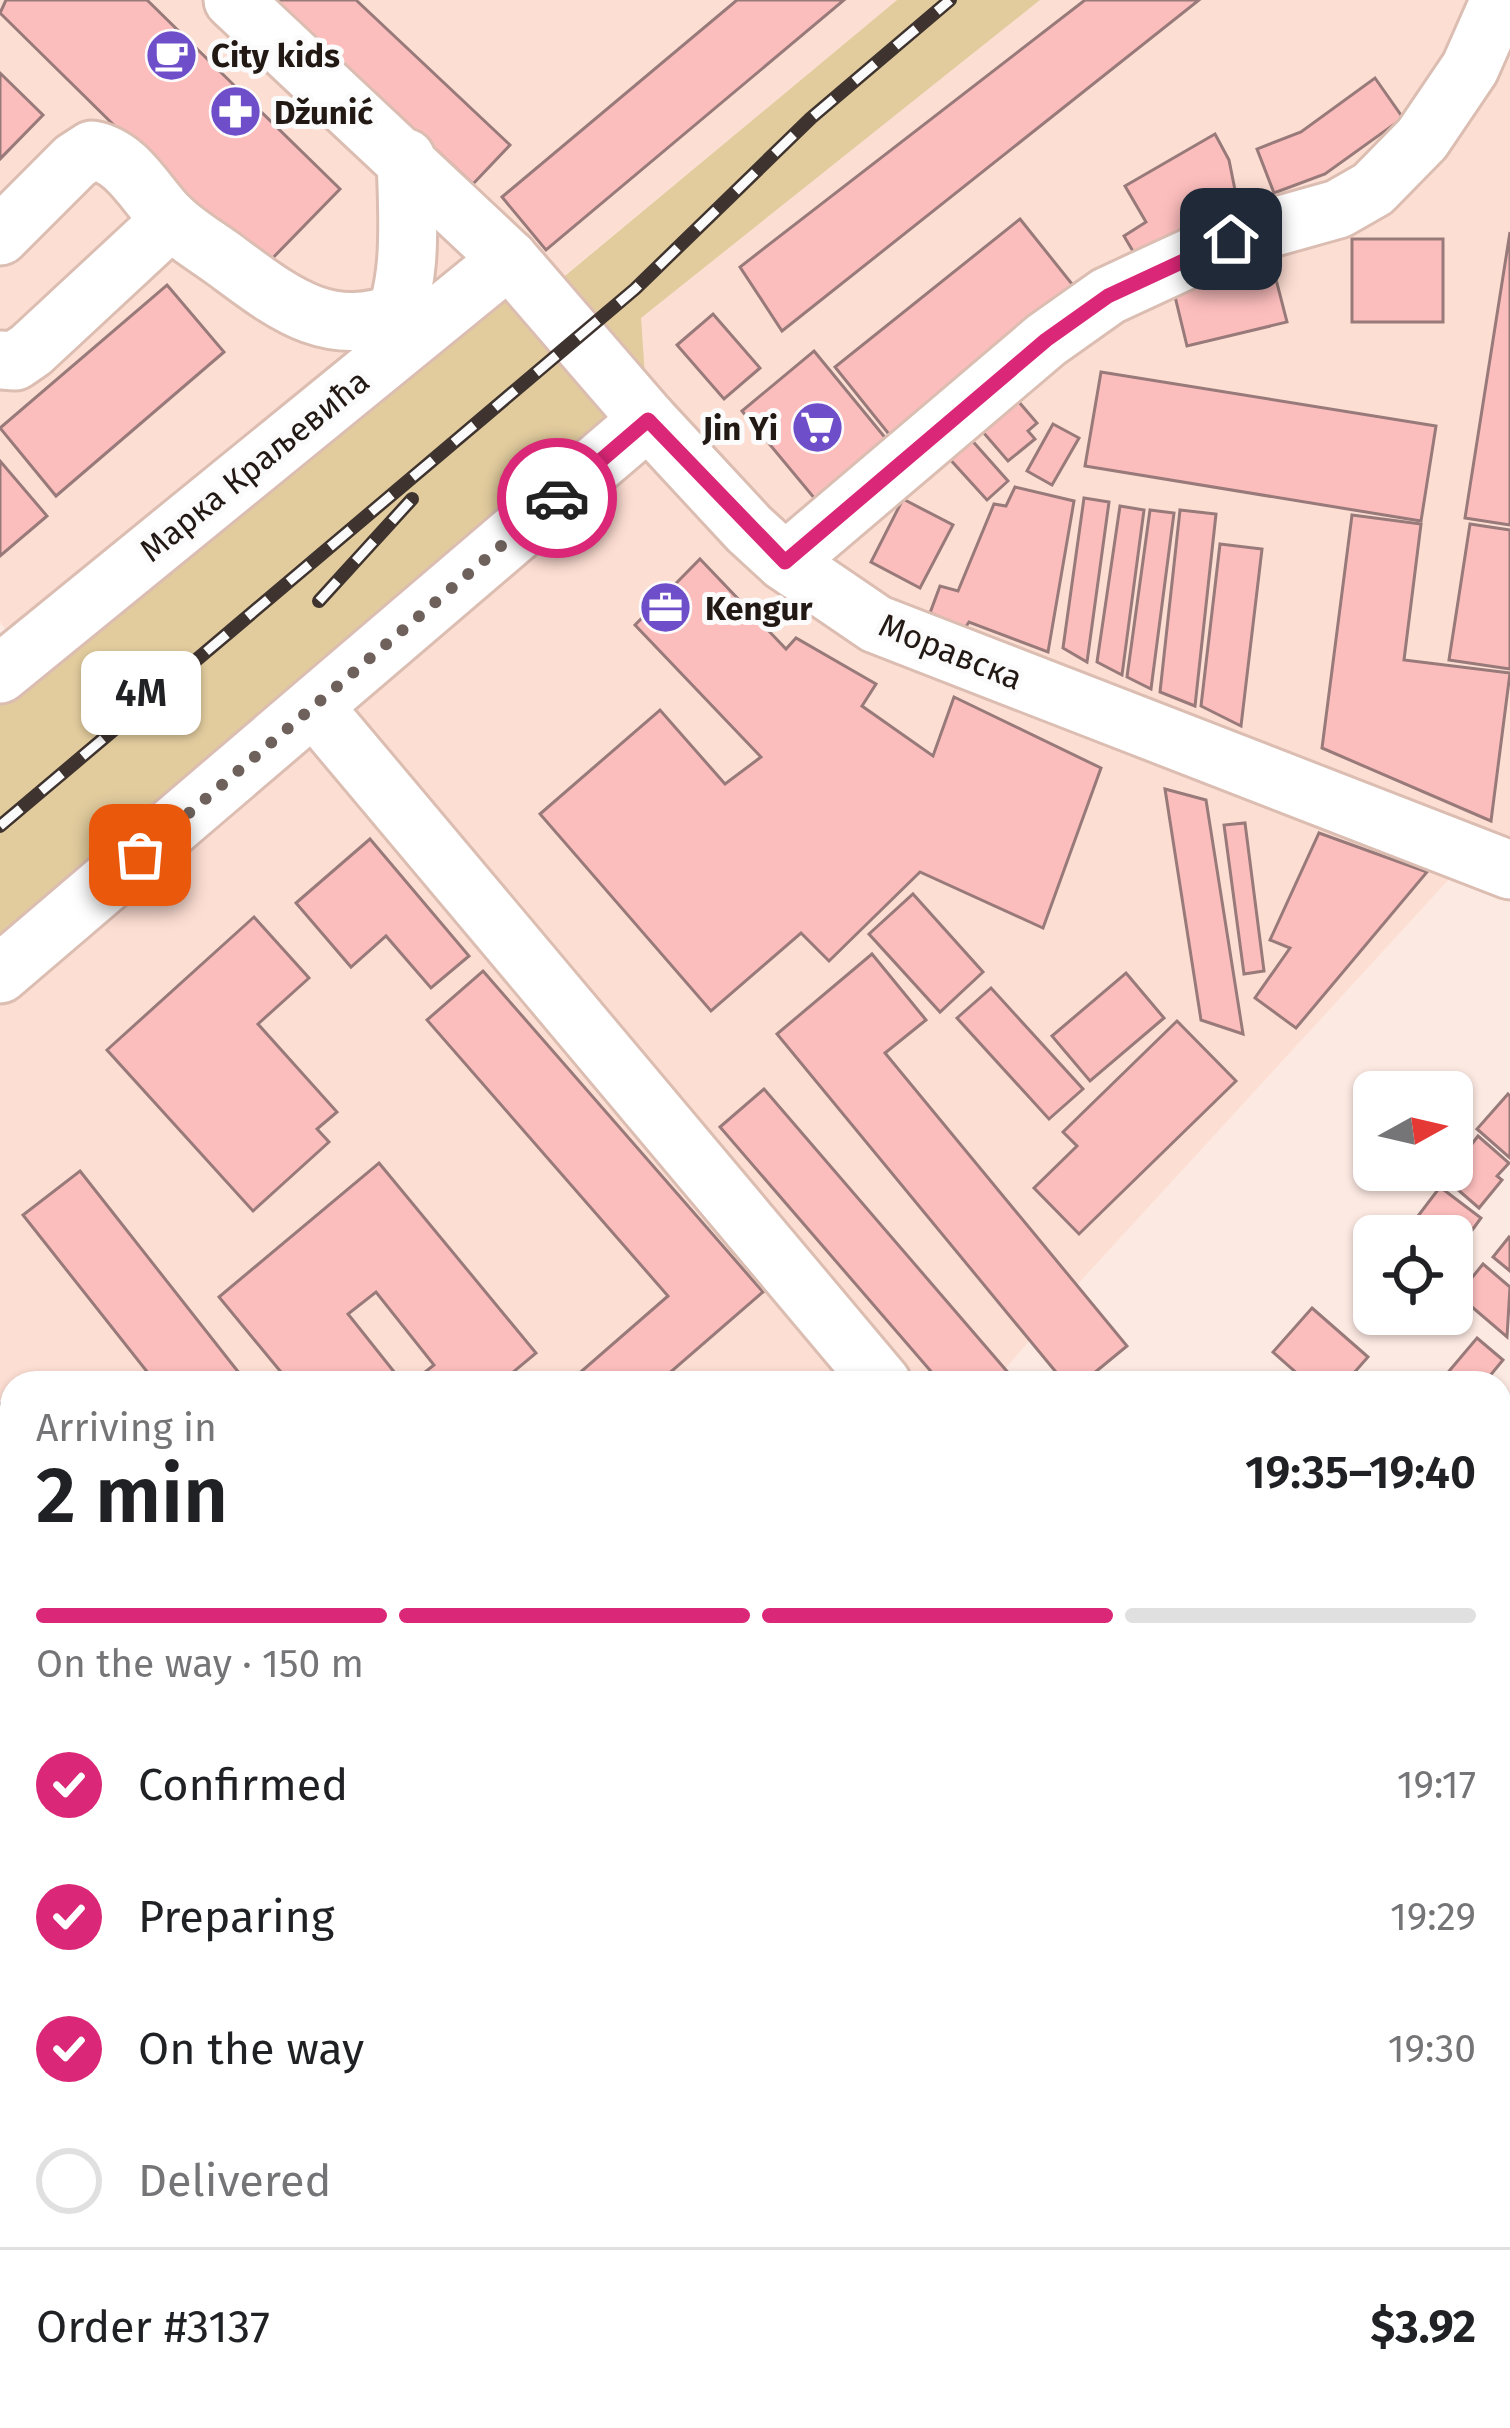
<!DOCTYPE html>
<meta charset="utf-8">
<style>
body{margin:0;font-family:"Fira Sans",sans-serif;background:#f2f2f2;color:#202124;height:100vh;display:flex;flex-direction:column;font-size:45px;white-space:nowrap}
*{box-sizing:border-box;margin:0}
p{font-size:39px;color:#757577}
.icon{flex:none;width:66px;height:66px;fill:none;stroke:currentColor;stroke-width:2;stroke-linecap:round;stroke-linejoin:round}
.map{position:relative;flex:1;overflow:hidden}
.panel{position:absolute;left:0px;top:1371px;width:1512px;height:1059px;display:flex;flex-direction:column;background:#fff;border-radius:36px 36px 0 0;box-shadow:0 3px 9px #0004}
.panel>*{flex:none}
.needle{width:78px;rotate:82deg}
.buttons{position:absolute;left:1353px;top:1071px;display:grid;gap:24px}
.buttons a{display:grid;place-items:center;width:120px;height:120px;border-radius:18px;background:#fff;box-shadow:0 3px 9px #0004;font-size:60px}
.pin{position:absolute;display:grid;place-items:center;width:102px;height:102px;color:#fff;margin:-51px;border-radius:24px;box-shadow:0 6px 18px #0006}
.courier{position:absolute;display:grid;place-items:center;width:120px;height:120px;margin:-60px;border:9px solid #db2777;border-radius:50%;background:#fff;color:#222;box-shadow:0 3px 15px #0007}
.bubble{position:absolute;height:84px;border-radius:18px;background:#fff;box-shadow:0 3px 9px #0004;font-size:39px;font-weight:600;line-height:84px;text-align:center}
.headline em{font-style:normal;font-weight:600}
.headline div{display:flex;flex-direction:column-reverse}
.headline{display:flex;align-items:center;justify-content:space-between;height:204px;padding:0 36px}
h1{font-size:78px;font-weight:600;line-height:90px}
.bar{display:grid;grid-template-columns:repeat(4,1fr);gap:18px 12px;align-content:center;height:144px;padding:0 36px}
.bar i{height:15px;border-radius:9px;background:#e0e0e0}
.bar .active{background:#db2777}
.bar p{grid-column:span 4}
.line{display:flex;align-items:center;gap:30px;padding:0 36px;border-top:3px solid #e0e0e0}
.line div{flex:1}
ol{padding:0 36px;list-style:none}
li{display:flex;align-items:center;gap:36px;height:132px}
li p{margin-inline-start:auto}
li .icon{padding:12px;border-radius:50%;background:#db2777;color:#fff;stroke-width:4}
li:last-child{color:#757577}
li i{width:66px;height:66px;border:6px solid #e0e0e0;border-radius:50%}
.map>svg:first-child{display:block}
.built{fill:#fdded3}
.green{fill:#e2cc9e}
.building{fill:#fcbebd;stroke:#977a79;stroke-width:3}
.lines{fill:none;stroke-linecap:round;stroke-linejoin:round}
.minor-casing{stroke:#dbbdb2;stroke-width:63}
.path{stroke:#ad9e98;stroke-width:8;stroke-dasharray:12 6;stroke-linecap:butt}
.minor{stroke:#fff;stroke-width:57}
.rail-casing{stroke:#3e332e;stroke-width:14}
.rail{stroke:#fbfbfb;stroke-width:9;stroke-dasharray:27;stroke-linecap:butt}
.done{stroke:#6e615c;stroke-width:12;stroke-dasharray:0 21.6}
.route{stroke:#db2777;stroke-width:15}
.labels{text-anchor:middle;stroke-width:10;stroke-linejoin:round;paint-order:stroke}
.poi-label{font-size:33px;font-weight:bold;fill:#221814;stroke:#fbfbfb;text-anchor:start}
.street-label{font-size:33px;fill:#221814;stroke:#fbfbfb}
</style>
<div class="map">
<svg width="1510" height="2428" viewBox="0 0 1510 2428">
<rect width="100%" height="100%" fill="#fce9e2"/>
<g class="built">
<polygon points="0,0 897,0 536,299 25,654 0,622"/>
<polygon points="1040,0 1510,0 1510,870 1473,853 1086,1275 993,1383 12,1383 12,2363 0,2373 0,974 641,318"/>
<polygon points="1500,2072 1510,2082 1510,2428 757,2428 750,2418 1500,2418"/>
</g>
<g class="green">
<polygon points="897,0 1040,0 641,318 648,420 0,974 0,674 509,268 537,299"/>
<polygon points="196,2418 363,2418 349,2428 202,2428"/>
</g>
<g class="building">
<polygon points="6,0 147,0 340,189 261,270 0,13"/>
<polygon points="275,0 356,0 510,145 473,184"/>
<polygon points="737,0 844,0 546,250 502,197"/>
<polygon points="1085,0 1199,0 782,331 740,267"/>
<polygon points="0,73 43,115 0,159"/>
<polygon points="1375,78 1403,118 1325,174 1274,193 1257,149 1301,132"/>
<polygon points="1215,134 1229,160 1240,215 1144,270 1124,236 1146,222 1125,186"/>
<polygon points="1020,219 1080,294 896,443 835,367"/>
<polygon points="1510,232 1510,525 1465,518"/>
<rect x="1352" y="239" width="91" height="83"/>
<polygon points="1271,260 1287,322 1187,346 1172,284"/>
<polygon points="167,285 224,352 56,496 0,428"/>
<polygon points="713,314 760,368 724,399 677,345"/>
<polygon points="814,351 892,446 820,505 742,411"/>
<polygon points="1101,372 1436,426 1421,521 1085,466"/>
<polygon points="1012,394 1037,423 1028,431 1035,439 1008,461 976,424"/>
<polygon points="1053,424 1079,438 1052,485 1027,471"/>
<polygon points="968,436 1008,481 987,500 947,456"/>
<polygon points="0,461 47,516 0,556"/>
<polygon points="1015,487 1074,501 1048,652 969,622 965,628 930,613 940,586 958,591 994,504 1006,506"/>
<polygon points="1084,498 1109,502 1087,662 1063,648"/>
<polygon points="903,499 953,525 920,588 871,562"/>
<polygon points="1120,506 1144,510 1122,675 1097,662"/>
<polygon points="1150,510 1174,513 1151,689 1127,677"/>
<polygon points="1180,510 1216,514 1195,706 1160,692"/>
<polygon points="1352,515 1421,524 1404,660 1510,673 1491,821 1322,748"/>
<polygon points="1470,524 1510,530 1510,669 1449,660"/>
<polygon points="1220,544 1262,549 1241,726 1201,706"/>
<polygon points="700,559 786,649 796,638 876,684 862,706 933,756 954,697 1101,768 1043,928 920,872 829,961 801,933 711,1011 540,814 660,710 725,784 761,757 635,625"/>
<polygon points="1165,789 1206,800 1243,1034 1201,1020"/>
<polygon points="1245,823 1264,971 1244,974 1224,825"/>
<polygon points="1319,833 1427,872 1296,1028 1255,998 1290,948 1270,940"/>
<polygon points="370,839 469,956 431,988 386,936 351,967 296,903"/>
<polygon points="913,894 983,972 940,1012 869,934"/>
<polygon points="254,917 309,978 258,1024 337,1112 317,1129 329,1142 253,1211 107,1050"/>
<polygon points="872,954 926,1020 885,1053 1127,1346 1082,1383 1065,1383 777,1034"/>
<polygon points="483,971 763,1292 658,1383 568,1383 668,1296 427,1020"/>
<polygon points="1126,973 1164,1018 1090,1081 1052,1036"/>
<polygon points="991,988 1083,1089 1049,1119 957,1018"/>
<polygon points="1177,1021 1236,1081 1079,1234 1034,1188 1077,1146 1063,1132"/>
<polygon points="764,1089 1017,1383 941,1383 720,1127"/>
<polygon points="1508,1094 1510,1096 1510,1158 1477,1129"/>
<polygon points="1478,1136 1509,1163 1497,1176 1502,1180 1479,1208 1442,1176 1452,1170"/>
<polygon points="379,1163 536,1353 500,1383 411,1383 434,1365 376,1292 348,1314 403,1383 290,1383 219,1297"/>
<polygon points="80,1171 247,1383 156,1383 23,1215"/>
<polygon points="1440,1187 1481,1218 1460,1247 1452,1241 1452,1236 1445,1236 1418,1216"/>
<polygon points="1509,1237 1510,1238 1510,1271 1493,1257"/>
<polygon points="1483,1264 1510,1287 1507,1337 1458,1295"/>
<polygon points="1312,1308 1368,1357 1345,1383 1308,1383 1273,1352"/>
<polygon points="1477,1338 1503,1360 1484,1383 1439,1383"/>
<polygon points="0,1404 12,1421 12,1500 0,1508"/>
<polygon points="0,1707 12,1727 12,1762 0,1770"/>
<polygon points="0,1896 12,1912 12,2033 0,2016"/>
<polygon points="12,2212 12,2333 4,2339 0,2334 0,2220"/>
<polygon points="967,2418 1244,2418 1252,2428 976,2428"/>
</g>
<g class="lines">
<defs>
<g id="minor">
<polyline points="233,0 509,259 648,420 749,529 785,562 876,624 1510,870"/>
<path d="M0,236L75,161L92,150C126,156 143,190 166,215C183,233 206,246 225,260C282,302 328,341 401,311"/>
<path d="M385,342C414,285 408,221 406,158"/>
<polyline points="0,360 15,361 31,350 171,220"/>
<polyline points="785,562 1046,340 1108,296 1231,239 1338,209 1373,189 1422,139 1470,68 1500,0"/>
<polyline points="0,674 509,259"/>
<polyline points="314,707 882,1383"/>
<polyline points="0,974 648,420"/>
<polyline points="1500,2146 1510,2153"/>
<polyline points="1500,2290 1510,2295"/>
<polyline points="1500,2352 1510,2362"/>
<polyline points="865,2418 873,2428"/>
</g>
</defs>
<use href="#minor" class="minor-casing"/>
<polyline class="path" points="416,2428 430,2418"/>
<use href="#minor" class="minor"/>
<defs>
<g id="rail">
<polyline points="319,601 412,499"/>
<polyline points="0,826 635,289 811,118 950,0"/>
</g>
</defs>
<use href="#rail" class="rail-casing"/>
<use href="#rail" class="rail"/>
</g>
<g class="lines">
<polyline class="done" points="140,855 557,498"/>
<polyline class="route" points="557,498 648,420 785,562 1046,340 1108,296 1231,239"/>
</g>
<defs>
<symbol id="cafe-disc" viewBox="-11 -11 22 22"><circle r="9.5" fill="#6f4fc9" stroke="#fbfbfb"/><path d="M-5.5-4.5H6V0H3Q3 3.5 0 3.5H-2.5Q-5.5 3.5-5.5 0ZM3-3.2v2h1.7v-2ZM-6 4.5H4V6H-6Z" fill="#fff"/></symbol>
<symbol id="pharmacy-disc" viewBox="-11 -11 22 22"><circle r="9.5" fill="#6f4fc9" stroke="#fbfbfb"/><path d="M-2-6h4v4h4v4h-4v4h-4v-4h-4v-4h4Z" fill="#fff"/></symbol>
<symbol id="supermarket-disc" viewBox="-11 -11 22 22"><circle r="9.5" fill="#6f4fc9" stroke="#fbfbfb"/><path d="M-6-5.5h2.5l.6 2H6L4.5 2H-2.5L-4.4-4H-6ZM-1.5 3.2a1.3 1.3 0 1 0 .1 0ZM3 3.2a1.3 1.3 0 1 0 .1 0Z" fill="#fff"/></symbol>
<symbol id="office-disc" viewBox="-11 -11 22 22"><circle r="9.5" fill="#6f4fc9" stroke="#fbfbfb"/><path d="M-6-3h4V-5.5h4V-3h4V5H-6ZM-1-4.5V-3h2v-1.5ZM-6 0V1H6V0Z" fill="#fff"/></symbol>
</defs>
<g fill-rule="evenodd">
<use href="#cafe-disc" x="142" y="26" width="59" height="59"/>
<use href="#pharmacy-disc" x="206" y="82" width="59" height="59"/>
<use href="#supermarket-disc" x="788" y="398" width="59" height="59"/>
<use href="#office-disc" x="636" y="578" width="59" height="59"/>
</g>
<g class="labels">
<g class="poi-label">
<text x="211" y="67">City kids</text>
<text x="274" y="124">Džunić</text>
<text x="778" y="440" text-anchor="end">Jin Yi</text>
<text x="705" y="620">Kengur</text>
</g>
<g class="street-label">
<text transform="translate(254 465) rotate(-39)" y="12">Марка Краљевића</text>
<text transform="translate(951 651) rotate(22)" y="12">Моравска</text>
</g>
</g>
</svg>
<div class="buttons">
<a><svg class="needle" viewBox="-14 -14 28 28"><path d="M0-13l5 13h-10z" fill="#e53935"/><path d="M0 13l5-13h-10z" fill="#757577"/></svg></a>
<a><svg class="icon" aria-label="locate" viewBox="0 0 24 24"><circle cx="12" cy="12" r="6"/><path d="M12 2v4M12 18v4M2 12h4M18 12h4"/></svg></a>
</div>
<div class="pin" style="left:140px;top:855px;background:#ea580c"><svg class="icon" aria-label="bag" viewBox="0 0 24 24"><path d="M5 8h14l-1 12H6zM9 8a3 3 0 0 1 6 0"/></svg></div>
<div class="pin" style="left:1231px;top:239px;background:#1f2937"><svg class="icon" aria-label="home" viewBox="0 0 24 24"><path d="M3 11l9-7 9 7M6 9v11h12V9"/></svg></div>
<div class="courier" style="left:557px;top:498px"><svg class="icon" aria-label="car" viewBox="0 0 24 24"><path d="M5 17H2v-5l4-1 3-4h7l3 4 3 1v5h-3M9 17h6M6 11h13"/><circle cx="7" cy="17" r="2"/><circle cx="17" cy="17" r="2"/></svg></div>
<div class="bubble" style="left:81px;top:651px;width:120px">4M</div>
<section class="panel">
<div class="headline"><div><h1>2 min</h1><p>Arriving in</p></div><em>19:35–19:40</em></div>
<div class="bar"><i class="active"></i><i class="active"></i><i class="active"></i><i></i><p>On the way · 150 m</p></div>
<ol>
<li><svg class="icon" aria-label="check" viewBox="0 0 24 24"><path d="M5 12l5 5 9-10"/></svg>Confirmed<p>19:17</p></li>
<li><svg class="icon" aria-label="check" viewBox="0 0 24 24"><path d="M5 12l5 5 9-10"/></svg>Preparing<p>19:29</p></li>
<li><svg class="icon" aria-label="check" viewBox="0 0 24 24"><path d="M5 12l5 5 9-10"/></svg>On the way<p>19:30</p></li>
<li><i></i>Delivered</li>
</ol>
<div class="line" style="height:156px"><div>Order #3137</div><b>$3.92</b></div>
</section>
</div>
